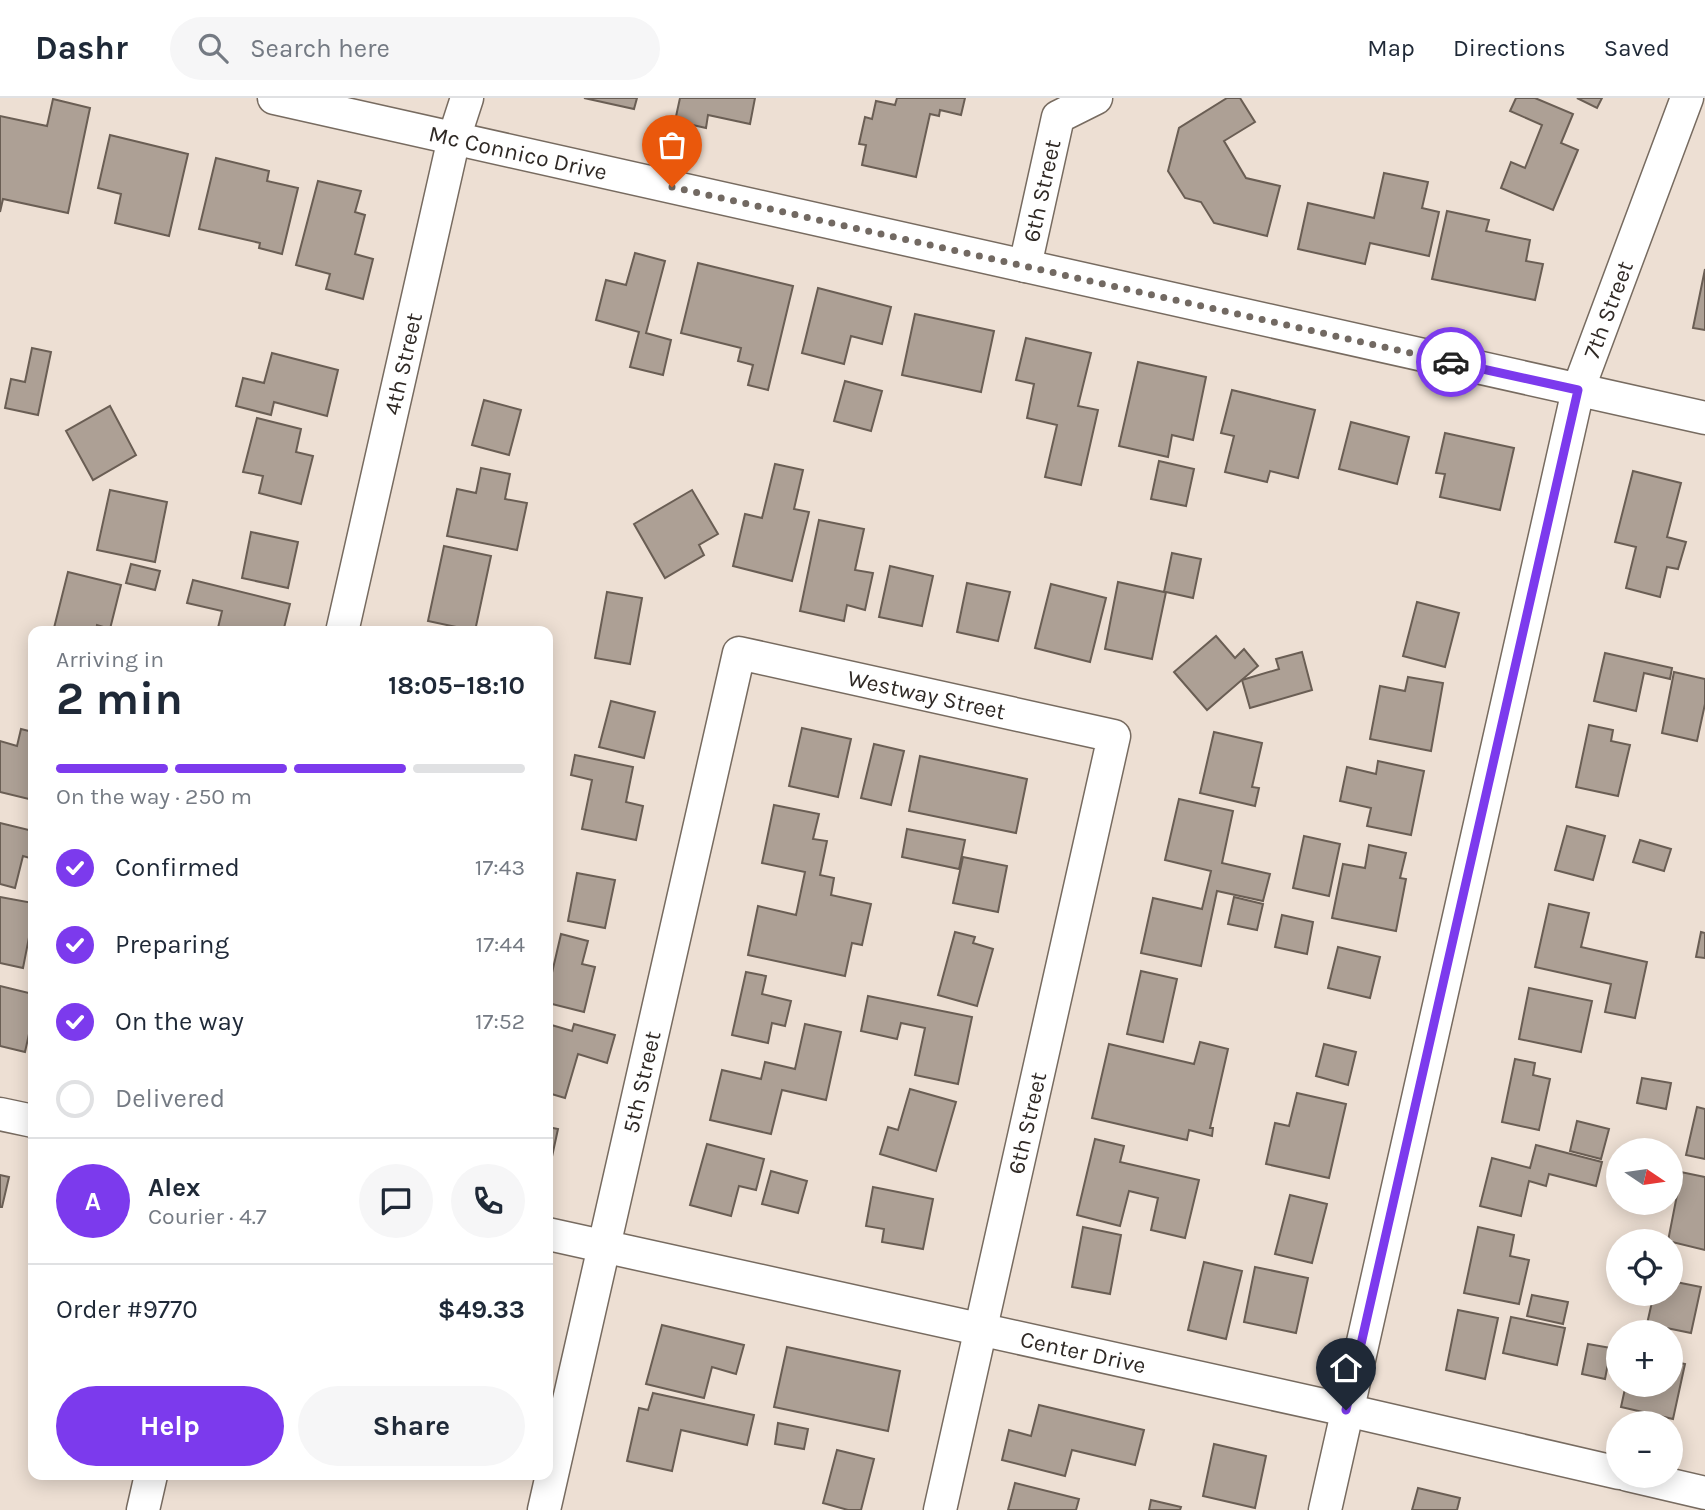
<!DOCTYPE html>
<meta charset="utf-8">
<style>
body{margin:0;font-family:Karla,sans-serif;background:#f6f6f7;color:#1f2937;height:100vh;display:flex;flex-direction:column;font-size:26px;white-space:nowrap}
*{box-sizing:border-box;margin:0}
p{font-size:23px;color:#747a83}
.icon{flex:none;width:38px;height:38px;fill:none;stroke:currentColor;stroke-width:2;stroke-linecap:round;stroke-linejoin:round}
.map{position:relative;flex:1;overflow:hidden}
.sheet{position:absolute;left:28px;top:528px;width:525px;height:854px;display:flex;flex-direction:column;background:#fff;border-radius:14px;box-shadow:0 4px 18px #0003}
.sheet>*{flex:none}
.needle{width:46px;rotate:103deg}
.fabs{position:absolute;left:1606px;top:1040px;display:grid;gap:14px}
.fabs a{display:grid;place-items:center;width:77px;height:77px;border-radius:50%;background:#fff;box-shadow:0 4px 18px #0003;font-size:35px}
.pin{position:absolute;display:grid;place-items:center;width:60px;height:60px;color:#fff;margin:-72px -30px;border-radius:50% 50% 50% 0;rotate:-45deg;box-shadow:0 0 7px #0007}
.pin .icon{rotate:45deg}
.courier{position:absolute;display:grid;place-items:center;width:70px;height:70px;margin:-35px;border:5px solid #7c3aed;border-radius:50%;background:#fff;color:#222;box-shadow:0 2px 9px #0007}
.summary em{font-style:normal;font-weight:700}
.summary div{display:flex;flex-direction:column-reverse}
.summary{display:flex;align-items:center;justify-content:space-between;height:119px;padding:0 28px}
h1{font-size:46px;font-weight:700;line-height:52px}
.bar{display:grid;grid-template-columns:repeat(4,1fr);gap:10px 7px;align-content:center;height:84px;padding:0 28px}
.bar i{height:9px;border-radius:5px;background:#e0e1e3}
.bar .current{background:#7c3aed}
.bar p{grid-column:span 4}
.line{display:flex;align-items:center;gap:18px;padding:0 28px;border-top:2px solid #e0e1e3}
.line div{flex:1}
.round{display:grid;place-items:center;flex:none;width:74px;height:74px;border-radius:37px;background:#f6f6f7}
ol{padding:0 28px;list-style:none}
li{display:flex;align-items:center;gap:21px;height:77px}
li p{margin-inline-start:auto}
li .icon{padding:7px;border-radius:50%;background:#7c3aed;color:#fff;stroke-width:4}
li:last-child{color:#747a83}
li i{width:38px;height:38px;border:4px solid #e0e1e3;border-radius:50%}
.button{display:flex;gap:14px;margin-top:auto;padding:14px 28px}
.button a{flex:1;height:80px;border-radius:42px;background:#7c3aed;color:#fff;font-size:28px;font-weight:700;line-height:80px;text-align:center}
.button a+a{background:#f6f6f7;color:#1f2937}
header{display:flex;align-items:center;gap:42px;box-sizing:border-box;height:98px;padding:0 35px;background:#fff;border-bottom:2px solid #e0e1e3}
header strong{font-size:33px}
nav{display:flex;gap:38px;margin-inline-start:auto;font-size:24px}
.search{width:490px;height:63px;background:#f6f6f7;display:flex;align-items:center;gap:18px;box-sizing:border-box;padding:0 24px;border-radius:38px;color:#747a83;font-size:26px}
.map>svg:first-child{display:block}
.building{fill:#ada095;stroke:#6a5e54;stroke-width:2}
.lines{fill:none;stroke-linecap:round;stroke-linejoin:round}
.minor-casing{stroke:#776b60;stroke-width:35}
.minor{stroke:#fff;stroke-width:32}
.done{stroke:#726962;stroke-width:7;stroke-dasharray:0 12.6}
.route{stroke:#7c3aed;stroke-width:9}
.labels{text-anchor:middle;stroke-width:5;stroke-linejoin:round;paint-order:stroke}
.street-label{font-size:23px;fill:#2f2925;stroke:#fff}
</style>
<header>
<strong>Dashr</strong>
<div class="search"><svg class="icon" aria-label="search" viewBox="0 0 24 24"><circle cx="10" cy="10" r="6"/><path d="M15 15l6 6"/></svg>Search here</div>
<nav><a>Map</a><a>Directions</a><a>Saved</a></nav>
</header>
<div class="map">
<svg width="1705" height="1412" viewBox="0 0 1705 1412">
<rect width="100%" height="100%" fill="#eddfd3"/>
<g class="building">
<polygon points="584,0 637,0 634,11"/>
<polygon points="680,0 755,0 750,26 708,17 706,30 675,23"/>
<polygon points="897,0 965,0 961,17 940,12 939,18 930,16 916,79 862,67 866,47 859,46 865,19 872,21 876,3 895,7"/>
<polygon points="1227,0 1240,0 1255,24 1224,43 1246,80 1280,88 1267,138 1214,125 1201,104 1185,100 1168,73 1179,30"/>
<polygon points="1516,0 1535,0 1573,16 1561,45 1578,52 1553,112 1501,90 1511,64 1525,70 1542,27 1510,13"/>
<polygon points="1577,0 1602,0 1597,10"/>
<polygon points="53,1 90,10 68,115 3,101 0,114 0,18 47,28"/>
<polygon points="110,37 188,56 169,138 115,125 121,96 98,90"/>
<polygon points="216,60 269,73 267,83 298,90 282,156 259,150 260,145 199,131"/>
<polygon points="1384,75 1428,84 1422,110 1439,114 1429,158 1370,145 1365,166 1298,151 1308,105 1374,120"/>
<polygon points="318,83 361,93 355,114 365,117 355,156 373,161 363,201 326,191 330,176 296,167"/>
<polygon points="1447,113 1489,122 1486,133 1530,142 1526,163 1543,166 1535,202 1432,181"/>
<polygon points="635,155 665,163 646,235 671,242 663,277 630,269 639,234 596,222 606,182 626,187"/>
<polygon points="698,165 793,188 768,292 748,287 753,267 738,263 741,250 681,235"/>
<polygon points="1705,171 1705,232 1693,230"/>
<polygon points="818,190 891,209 882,246 851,238 844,266 802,255"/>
<polygon points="915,216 994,233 981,294 902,277"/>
<polygon points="1026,240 1091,255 1078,308 1098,312 1081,387 1045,379 1057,327 1027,320 1034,286 1016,282"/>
<polygon points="32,250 51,254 38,317 5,310 11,281 25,284"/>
<polygon points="272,255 338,272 327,318 274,304 271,317 236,308 243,280 264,285"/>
<polygon points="1138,264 1206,279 1193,342 1172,337 1168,359 1119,348"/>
<polygon points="845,283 882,293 871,333 834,323"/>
<polygon points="1232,292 1315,312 1298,380 1270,373 1267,384 1225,374 1234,338 1221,335"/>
<polygon points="484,302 521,312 509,357 472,347"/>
<polygon points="110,308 136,357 93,382 66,333"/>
<polygon points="257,320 301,331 296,354 313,358 301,406 259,395 263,378 243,374"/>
<polygon points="1351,324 1409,339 1397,386 1339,371"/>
<polygon points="1445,335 1514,350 1500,412 1440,399 1445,376 1436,375"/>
<polygon points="1159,363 1194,371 1186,408 1151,401"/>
<polygon points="775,366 803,372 794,411 809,414 792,483 733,468 745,416 762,420"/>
<polygon points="481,370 510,376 505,401 527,405 517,452 447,438 457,391 476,395"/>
<polygon points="1633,373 1681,385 1667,439 1686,444 1678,471 1667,469 1660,499 1626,490 1636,449 1615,444"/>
<polygon points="110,392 167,404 155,464 97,452"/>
<polygon points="692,392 718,436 699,447 704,457 665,480 634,426"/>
<polygon points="819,422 864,431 855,472 873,475 865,512 847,507 844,523 800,513"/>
<polygon points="251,434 298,444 288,490 242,480"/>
<polygon points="444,448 491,458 475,533 428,523"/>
<polygon points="1172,455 1201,461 1193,500 1166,494 1152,561 1105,551 1118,484 1164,494"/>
<polygon points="131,466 160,473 155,492 126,485"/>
<polygon points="890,468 933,478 922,528 879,519"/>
<polygon points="68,474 121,487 110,531 97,527 96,534 53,534"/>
<polygon points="193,482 290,506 283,534 217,534 222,513 187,505"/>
<polygon points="967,485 1010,494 998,543 957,534"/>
<polygon points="1051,486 1106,500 1090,564 1035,550"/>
<polygon points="607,494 642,500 630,566 595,560"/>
<polygon points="1417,504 1459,515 1445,569 1403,558"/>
<polygon points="1216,538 1235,560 1244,551 1258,568 1207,612 1174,574"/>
<polygon points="1302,554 1312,592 1250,610 1242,582 1279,571 1276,561"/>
<polygon points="1605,555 1672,570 1670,581 1644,575 1636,613 1594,603"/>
<polygon points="1674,574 1705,581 1705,606 1697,643 1662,635"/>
<polygon points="1408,579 1443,585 1431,653 1370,641 1380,588 1405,593"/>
<polygon points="611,603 655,614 644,660 599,649"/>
<polygon points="1589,627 1613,632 1611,643 1630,647 1618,698 1576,689"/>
<polygon points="802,630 851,641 838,699 789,688"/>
<polygon points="21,631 33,634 33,702 0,694 0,643 17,648"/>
<polygon points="1214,634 1262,645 1252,689 1259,690 1255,708 1200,695"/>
<polygon points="874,646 904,653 891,707 861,700"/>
<polygon points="575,657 633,669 626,704 643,708 636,742 582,731 592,682 571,677"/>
<polygon points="920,658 1027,681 1016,735 909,713"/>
<polygon points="1378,663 1424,673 1411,737 1367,728 1371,710 1340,703 1347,669 1376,676"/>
<polygon points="1179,701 1233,713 1222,765 1270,776 1263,803 1217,793 1201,868 1141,855 1153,800 1202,811 1211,773 1165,762"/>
<polygon points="774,707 819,716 813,741 827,743 820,777 834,780 831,797 871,806 862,847 852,845 845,878 748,857 758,808 796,817 805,774 762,765"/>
<polygon points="0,725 33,733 33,761 23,758 15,790 0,786"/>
<polygon points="1567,728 1605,738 1593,782 1555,772"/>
<polygon points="907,731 965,742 959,771 902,759"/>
<polygon points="1304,738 1340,746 1329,798 1293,790"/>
<polygon points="1640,742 1671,751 1664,773 1633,764"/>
<polygon points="1369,747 1406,755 1400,780 1406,781 1396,833 1332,820 1343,766 1365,770"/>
<polygon points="963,759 1007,768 998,814 953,805"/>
<polygon points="577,775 615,782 605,830 568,823"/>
<polygon points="0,799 33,805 33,819 23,870 0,865"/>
<polygon points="1234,799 1263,806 1257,832 1228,826"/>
<polygon points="1549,806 1589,815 1581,849 1647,864 1635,920 1605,914 1611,886 1535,869"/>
<polygon points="1282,817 1313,824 1307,856 1275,849"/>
<polygon points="955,834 975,839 973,845 993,851 977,908 938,897"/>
<polygon points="1701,834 1705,835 1705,860 1696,859"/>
<polygon points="561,836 588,843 582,866 595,869 584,914 548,905 548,892"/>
<polygon points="1338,849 1380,859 1370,900 1328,890"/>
<polygon points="1141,873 1177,881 1163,944 1127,936"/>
<polygon points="746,874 766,878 762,896 791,903 785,928 772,925 768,945 732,937"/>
<polygon points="0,888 33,896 33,918 25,954 0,948"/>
<polygon points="1529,890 1592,903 1581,954 1519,941"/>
<polygon points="868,898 972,919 958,986 915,977 925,930 901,925 897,941 861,933"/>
<polygon points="548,926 572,933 574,926 615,937 607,965 578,956 565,1000 548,995"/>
<polygon points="805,926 841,934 826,1002 782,992 771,1036 710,1022 722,972 761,981 765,964 795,971"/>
<polygon points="1200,944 1228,951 1210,1030 1213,1030 1212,1038 1189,1032 1187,1042 1092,1020 1109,946 1194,966"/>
<polygon points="1324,946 1356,954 1348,987 1316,978"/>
<polygon points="1515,961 1535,965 1533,977 1550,981 1539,1032 1502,1024"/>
<polygon points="1642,980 1671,985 1666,1011 1637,1005"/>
<polygon points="910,991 956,1004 936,1073 880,1056 888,1029 898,1032"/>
<polygon points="1297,995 1346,1006 1329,1080 1266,1066 1275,1025 1289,1028"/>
<polygon points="1697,1009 1705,1011 1705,1061 1686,1057"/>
<polygon points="1577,1023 1609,1031 1601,1061 1570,1053"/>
<polygon points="548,1029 558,1031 548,1077"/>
<polygon points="1095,1041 1124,1048 1120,1064 1199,1082 1185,1140 1151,1132 1158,1100 1129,1093 1120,1128 1077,1117"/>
<polygon points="707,1046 764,1061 756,1092 739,1088 731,1118 690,1107"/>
<polygon points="1536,1047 1602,1064 1596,1088 1549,1076 1546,1088 1529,1083 1521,1118 1480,1108 1492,1060 1530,1070"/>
<polygon points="1671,1072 1705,1079 1705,1152 1668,1143 1677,1097 1671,1096"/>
<polygon points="771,1073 807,1083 798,1115 762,1106"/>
<polygon points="0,1077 9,1079 2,1109 0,1109"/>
<polygon points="873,1089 933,1101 923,1151 882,1144 884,1131 866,1128"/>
<polygon points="1290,1097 1327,1106 1312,1165 1275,1156"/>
<polygon points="1083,1129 1121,1137 1110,1196 1072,1189"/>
<polygon points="1478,1129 1514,1137 1510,1158 1529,1162 1519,1206 1464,1195"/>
<polygon points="1204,1164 1242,1173 1226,1241 1188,1232"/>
<polygon points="1255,1169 1308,1180 1296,1235 1244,1224"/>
<polygon points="1671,1183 1701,1189 1691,1235 1647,1226 1654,1195 1671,1195"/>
<polygon points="1532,1197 1568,1204 1563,1226 1527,1218"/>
<polygon points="1458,1212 1498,1220 1485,1281 1446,1272"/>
<polygon points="1511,1219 1565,1230 1557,1267 1503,1255"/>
<polygon points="662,1227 744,1247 736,1276 712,1269 704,1300 646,1286"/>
<polygon points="1588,1246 1611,1250 1605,1281 1582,1276"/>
<polygon points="787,1249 900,1273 888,1333 774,1309"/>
<polygon points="1671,1263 1685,1266 1673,1321 1621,1309 1626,1286 1671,1286"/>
<polygon points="653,1295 754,1317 747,1347 681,1332 672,1373 627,1363 639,1310 648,1312"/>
<polygon points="1039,1307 1144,1332 1135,1367 1072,1352 1065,1378 1002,1362 1009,1332 1031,1338"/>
<polygon points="778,1325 808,1331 804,1351 775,1346"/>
<polygon points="1214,1346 1266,1358 1255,1410 1203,1398"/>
<polygon points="837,1352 874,1361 861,1412 848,1412 823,1405"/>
<polygon points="1015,1385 1079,1401 1076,1412 1008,1412"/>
<polygon points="1418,1390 1460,1400 1457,1412 1412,1412"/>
<polygon points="1151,1402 1181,1409 1180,1412 1149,1412"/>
</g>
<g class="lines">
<defs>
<g id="minor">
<path id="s1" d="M274,0L1705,320"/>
<path id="s2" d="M1025,168L1058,19L1096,0"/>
<path id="s3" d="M342,534L454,40L467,0"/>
<polyline points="0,1016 33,1023"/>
<path id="s4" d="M548,1136L1346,1312L1619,1375"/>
<polyline points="1628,1377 1705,1395"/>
<polyline points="143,1412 151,1377"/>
<path id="s5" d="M544,1412L739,555L1114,638L940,1412"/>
<path id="s6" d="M1325,1412L1578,292L1687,0"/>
</g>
</defs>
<use href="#minor" class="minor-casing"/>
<use href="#minor" class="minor"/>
</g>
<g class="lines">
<polyline class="done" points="672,89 1451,264"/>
<polyline class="route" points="1346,1312 1578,292 1451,264"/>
</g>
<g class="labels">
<g class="street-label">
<text dy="8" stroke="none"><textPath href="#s1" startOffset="250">Mc Connico Drive</textPath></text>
<text dy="8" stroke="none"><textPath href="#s2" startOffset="77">6th Street</textPath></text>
<text dy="8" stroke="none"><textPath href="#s6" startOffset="1234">7th Street</textPath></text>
<text dy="8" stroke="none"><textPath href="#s3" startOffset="275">4th Street</textPath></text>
<text dy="8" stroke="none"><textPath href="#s5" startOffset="1071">Westway Street</textPath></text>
<text dy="8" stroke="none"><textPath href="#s5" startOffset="439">5th Street</textPath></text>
<text transform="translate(1027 1025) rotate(-77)" y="8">6th Street</text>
<text dy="8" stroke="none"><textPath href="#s4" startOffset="548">Center Drive</textPath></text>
</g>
</g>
</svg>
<div class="fabs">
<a><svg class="needle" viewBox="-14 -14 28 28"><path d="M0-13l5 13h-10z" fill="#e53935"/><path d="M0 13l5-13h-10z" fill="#747a83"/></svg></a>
<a><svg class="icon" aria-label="locate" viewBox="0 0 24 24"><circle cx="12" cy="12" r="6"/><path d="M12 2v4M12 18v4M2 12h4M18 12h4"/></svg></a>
<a>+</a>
<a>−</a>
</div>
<div class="pin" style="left:672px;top:89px;background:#ea580c"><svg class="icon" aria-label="bag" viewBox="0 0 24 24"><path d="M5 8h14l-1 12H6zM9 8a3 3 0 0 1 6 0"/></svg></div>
<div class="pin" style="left:1346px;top:1312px;background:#1f2937"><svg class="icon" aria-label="home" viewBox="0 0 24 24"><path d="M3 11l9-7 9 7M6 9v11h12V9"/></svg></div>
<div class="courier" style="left:1451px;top:264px"><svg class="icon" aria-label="car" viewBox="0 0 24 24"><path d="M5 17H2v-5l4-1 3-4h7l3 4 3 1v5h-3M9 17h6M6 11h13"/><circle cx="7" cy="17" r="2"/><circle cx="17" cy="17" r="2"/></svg></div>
<section class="sheet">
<div class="summary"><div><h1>2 min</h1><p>Arriving in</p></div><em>18:05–18:10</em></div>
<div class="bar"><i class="current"></i><i class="current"></i><i class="current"></i><i></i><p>On the way · 250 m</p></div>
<ol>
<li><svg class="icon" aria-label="check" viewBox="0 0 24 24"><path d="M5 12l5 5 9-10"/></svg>Confirmed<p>17:43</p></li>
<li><svg class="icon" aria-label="check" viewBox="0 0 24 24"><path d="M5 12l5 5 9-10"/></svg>Preparing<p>17:44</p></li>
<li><svg class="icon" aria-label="check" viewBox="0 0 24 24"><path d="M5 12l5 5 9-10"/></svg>On the way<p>17:52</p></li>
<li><i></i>Delivered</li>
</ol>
<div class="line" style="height:126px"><b class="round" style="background:#7c3aed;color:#fff">A</b><div><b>Alex</b><p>Courier · 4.7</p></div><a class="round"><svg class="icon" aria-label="chat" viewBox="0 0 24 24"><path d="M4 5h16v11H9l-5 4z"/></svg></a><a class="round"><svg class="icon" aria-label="phone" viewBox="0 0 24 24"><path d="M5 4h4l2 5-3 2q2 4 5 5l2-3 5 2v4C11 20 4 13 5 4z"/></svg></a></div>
<div class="line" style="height:91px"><div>Order #9770</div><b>$49.33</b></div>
<div class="button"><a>Help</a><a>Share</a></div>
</section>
</div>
